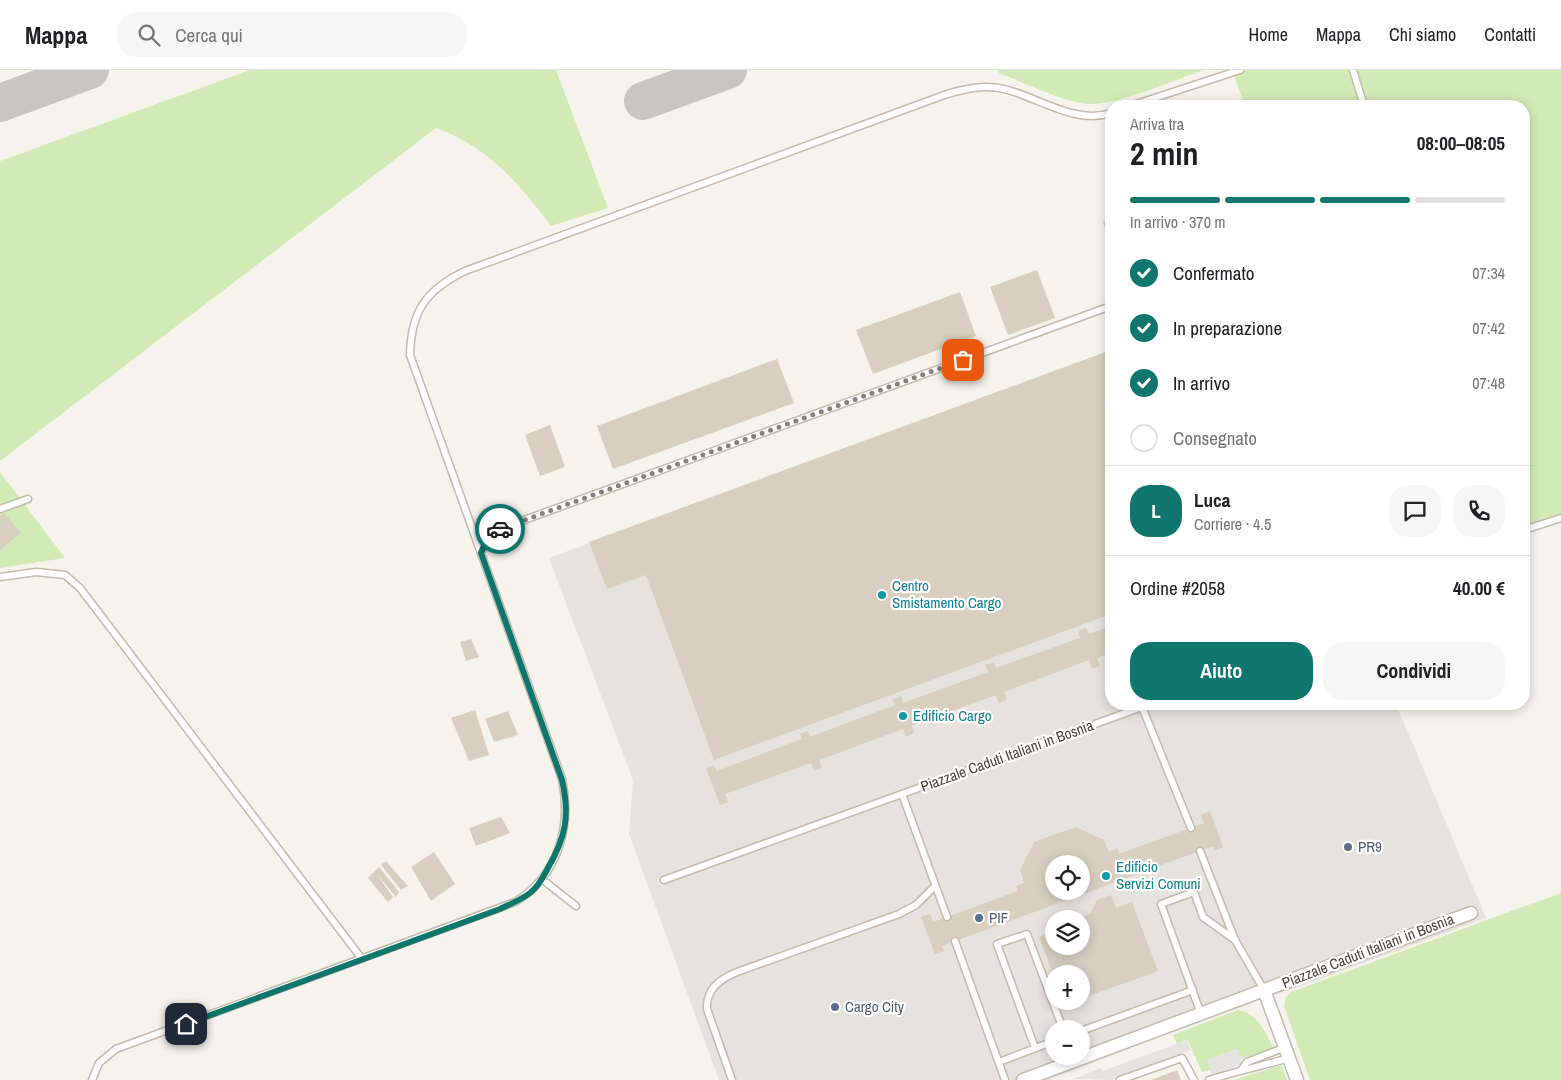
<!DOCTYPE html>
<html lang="it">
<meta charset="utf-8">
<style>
body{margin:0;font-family:"Archivo Narrow",sans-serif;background:#f6f6f6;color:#202124;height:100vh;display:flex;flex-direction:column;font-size:19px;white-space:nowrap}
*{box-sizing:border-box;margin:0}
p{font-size:16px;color:#757577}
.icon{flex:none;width:28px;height:28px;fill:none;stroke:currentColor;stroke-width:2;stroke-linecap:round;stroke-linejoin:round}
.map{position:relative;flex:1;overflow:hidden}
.side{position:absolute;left:1105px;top:30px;width:425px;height:610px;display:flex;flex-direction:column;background:#fff;border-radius:20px;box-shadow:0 2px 12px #0003}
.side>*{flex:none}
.fabs{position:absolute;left:1045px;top:785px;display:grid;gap:10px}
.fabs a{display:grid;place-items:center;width:45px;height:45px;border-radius:50%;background:#fff;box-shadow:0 2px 12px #0003;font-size:25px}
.pin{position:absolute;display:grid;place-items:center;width:42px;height:42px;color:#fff;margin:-21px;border-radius:10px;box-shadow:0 2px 8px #0006}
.courier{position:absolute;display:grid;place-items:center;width:50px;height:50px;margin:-25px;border:4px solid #0f766e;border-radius:50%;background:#fff;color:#222;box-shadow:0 1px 6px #0007}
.head em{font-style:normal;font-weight:700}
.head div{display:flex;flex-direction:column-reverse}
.head{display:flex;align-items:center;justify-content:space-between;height:85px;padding:0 25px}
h1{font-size:32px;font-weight:700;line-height:38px}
.bar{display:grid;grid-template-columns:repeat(4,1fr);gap:8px 5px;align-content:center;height:60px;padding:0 25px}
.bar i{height:6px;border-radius:4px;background:#e0e0e0}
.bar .on{background:#0f766e}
.bar p{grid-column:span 4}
.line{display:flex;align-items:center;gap:12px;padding:0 25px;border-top:1px solid #e0e0e0}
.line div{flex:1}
.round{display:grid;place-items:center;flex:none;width:52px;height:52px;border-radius:20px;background:#f6f6f6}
ol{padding:0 25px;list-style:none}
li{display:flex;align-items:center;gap:15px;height:55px}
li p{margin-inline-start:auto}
li .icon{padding:5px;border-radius:50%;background:#0f766e;color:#fff;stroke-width:4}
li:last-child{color:#757577}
li i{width:28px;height:28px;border:2px solid #e0e0e0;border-radius:50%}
.primary-button{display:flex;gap:10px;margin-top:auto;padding:10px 25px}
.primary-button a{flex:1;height:58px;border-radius:20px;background:#0f766e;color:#fff;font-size:20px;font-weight:700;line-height:58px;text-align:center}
.primary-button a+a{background:#f6f6f6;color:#202124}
header{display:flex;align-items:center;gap:30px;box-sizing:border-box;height:70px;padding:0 25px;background:#fff;border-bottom:1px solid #e0e0e0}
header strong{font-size:24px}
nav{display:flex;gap:28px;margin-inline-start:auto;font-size:18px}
.search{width:350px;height:45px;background:#f6f6f6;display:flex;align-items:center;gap:12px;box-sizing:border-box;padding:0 18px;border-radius:20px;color:#757577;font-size:19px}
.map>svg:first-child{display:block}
.industrial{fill:#e6e2dd;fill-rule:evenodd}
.green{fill:#d2eab5}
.parking{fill:#e5e3e0}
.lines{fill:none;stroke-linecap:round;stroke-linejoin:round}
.taxiway{stroke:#c8c6c3;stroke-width:38}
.building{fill:#d8cfc1;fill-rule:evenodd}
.lane-casing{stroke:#c2bbae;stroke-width:9}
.street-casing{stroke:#c2bbae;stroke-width:15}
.lane{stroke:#fff;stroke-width:6}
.street{stroke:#fff;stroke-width:12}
.done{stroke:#878178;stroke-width:5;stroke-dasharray:0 9}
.route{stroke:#0f766e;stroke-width:6}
.culture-dot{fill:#0f9aa8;stroke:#fff;stroke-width:2}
.service-dot{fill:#5c6f8a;stroke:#fff;stroke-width:2}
.labels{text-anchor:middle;stroke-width:4.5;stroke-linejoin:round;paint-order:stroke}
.culture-label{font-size:15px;fill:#0d838f;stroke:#fff;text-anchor:start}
.street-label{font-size:15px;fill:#4b4439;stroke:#fff}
.service-label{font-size:15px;fill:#4e5e75;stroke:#fff;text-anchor:start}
</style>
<header>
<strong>Mappa</strong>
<div class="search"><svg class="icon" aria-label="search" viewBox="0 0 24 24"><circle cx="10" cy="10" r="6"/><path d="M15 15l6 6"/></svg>Cerca qui</div>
<nav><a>Home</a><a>Mappa</a><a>Chi siamo</a><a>Contatti</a></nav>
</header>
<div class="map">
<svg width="1561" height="1010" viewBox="0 0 1561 1010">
<rect width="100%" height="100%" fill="#f6f3ec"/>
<path class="industrial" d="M1111,280V634H1396L1486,848L1293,919L1240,935L1049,1010H719L629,764L633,710L549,488ZM1054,794H1081V821H1054ZM1054,849H1081V876H1054ZM1054,904H1081V931H1054ZM1054,959H1081V986H1054Z"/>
<g class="green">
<path d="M250,0H556L608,138L551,156C519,113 487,76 436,58L0,391V91Z"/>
<path d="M998,0H1203C1173,11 1124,32 1093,34C1069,35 1023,12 999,3Z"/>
<polygon points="1232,0 1561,0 1561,447 1524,461 1524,36 1245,36"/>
<polygon points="0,402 65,488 0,498"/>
<polygon points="1561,823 1561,1010 1310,1010 1284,936 1286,927 1291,922"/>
<path d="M1238,940C1257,943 1266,962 1273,978L1241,989L1237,979L1207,990L1211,1000L1202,1002L1187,969L1177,974L1173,965Z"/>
<polygon points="1281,995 1287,1010 1234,1010"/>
</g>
<g class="parking">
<polygon points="1387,678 1392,687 1405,682 1464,832 1309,886 1292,832 1286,833 1279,814 1266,818 1240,740 1251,735 1248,727"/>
<polygon points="888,858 892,868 909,868 917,878 960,1001 942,1008 942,1010 756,1010 732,940 739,926 748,921 744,910"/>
<polygon points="1187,970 1191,980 1111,1010 1073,1009 1101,998 1103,1001"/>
<polygon points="1238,979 1243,994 1212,1005 1207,990"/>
</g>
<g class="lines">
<g class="taxiway">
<polyline points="643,31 728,0"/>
<polyline points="0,33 90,0"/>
</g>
</g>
<g class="building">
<polygon points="1111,149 1111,174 1103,152"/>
<polygon points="1037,200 1055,248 1008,265 990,217"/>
<polygon points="960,222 976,266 873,304 856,260"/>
<polygon points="1111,280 1111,334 1104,337 1111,356 1111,544 714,690 646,505 607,519 589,472"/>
<polygon points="777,289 794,333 613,399 597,356"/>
<polygon points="550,355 565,397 540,406 525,365"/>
<polygon points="4,443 21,463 0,480 0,446"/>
<polygon points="1111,556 1111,582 1097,588 1100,596 1092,599 1089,590 1004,622 1007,630 999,633 996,625 912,656 914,663 906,667 903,659 819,690 822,698 814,701 811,693 725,724 728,732 720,735 706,698 714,695 717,701 802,669 800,664 808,661 810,667 895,635 892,629 901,626 903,633 988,602 985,595 994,592 996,598 1080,568 1078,561 1086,558 1089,564"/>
<polygon points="471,569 479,587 466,591 460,572"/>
<polygon points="475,640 489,685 469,691 451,648"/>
<polygon points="508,641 518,665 494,672 485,649"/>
<path d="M1210,741L1223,777L1215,780L1213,776L942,876L944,881L935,884L921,847L930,844L933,852L1018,821L1016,816L1024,813L1020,800L1034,772L1076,757L1104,770L1109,782L1117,778L1119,784L1204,753L1201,745ZM1054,794H1081V821H1054Z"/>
<polygon points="501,747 510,763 476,776 469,758"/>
<polygon points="434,782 455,814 431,831 411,797"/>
<polygon points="386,791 390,796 408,816 401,820 381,795"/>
<polygon points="379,797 399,822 396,827 376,803 393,827 388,832 368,808"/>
<polygon points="1111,825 1116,838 1132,832 1158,901 1081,929 1081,904 1053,904 1039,867 1054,861 1054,876 1081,876 1081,849 1054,849 1053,847 1065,842 1079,847 1090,844 1097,830"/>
<polygon points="1177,1000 1181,1010 1151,1010"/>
</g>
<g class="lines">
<defs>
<g id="lane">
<polyline points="1353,0 1364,36"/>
<polyline points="1130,36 1240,0"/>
<polyline points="0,439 28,429"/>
<polyline points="1524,460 1561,448"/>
<polyline points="481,483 488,466 505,457 1111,236"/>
<polyline points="0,507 36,502 65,505 80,518 362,889"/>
<polyline points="1142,637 1150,634"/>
<polyline points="1200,781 1235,870 1264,920"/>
<polyline points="543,810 576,836"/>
<polyline points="664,810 902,724"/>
<polyline points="947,847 902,724 1142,637 1191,758"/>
<polyline points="955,871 1005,1010"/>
<polyline points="1201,944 1161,834 1194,822 1203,847 1235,870"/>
<polyline points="1081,961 1193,920"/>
<polyline points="1035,978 997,874 1027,864 1063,959"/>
<polyline points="999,992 1054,971"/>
<polyline points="1242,999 1247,992 1286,977"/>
<path d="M92,1010L99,993L116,979L515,832C558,806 572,757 562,709L410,285C411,241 426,220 465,201L947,24C965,19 984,14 1004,19C1038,27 1075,55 1111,43"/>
<path d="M732,1010L707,939C706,919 720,909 737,902L899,844L916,835L935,816"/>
<polyline points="1120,1010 1182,988 1194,1010"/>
<path d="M1209,1010C1236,1001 1262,996 1289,988"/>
</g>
<g id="street">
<polyline points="1264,920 1297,1010"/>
<polyline points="1023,1010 1471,843"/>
</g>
</defs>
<use href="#lane" class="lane-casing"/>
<use href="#street" class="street-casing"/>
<use href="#lane" class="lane"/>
<use href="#street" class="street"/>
</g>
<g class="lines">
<polyline class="done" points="500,459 963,290"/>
<path class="route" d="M186,954L500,839C510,834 521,830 530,823C539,816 543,807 548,798C566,767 570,745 562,710L481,483L488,466L500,459"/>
</g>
<g class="culture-dot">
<circle cx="882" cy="525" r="5"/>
<circle cx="903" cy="646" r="5"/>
<circle cx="1106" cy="806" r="5"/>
</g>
<g class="service-dot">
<circle cx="1348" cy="777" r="5"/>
<circle cx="979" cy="848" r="5"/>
<circle cx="835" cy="937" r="5"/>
</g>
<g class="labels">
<g class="culture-label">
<text x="892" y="521">Centro<tspan x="892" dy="17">Smistamento Cargo</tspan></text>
<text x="913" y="651">Edificio Cargo</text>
<text x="1116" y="802">Edificio<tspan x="1116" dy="17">Servizi Comuni</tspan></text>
</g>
<g class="street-label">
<text transform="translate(1007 686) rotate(-20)" y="5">Piazzale Caduti Italiani in Bosnia</text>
<text transform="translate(1368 881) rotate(-21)" y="5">Piazzale Caduti Italiani in Bosnia</text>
</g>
<g class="service-label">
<text x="1358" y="782">PR9</text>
<text x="989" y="853">PIF</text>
<text x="845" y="942">Cargo City</text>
</g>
</g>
</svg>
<div class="fabs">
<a><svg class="icon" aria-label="locate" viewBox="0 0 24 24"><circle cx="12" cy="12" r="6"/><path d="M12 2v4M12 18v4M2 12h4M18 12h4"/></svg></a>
<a><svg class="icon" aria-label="layers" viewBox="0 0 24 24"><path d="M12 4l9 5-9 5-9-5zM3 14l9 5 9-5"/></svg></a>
<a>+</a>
<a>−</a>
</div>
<div class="pin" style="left:963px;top:290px;background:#ea580c"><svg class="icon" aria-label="bag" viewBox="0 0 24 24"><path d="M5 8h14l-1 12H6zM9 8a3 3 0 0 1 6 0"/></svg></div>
<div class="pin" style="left:186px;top:954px;background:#1f2937"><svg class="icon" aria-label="home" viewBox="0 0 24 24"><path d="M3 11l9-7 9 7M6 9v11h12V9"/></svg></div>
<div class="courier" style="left:500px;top:459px"><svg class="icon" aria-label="car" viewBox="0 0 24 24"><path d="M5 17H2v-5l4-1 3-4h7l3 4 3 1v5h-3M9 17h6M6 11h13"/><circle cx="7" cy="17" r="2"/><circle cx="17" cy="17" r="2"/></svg></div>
<section class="side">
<div class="head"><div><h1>2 min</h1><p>Arriva tra</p></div><em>08:00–08:05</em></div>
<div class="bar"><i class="on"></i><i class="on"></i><i class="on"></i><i></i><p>In arrivo · 370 m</p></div>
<ol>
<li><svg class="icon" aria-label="check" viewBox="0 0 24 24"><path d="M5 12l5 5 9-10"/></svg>Confermato<p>07:34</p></li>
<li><svg class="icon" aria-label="check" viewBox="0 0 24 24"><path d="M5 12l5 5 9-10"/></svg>In preparazione<p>07:42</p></li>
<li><svg class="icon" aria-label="check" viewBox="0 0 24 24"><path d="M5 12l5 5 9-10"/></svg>In arrivo<p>07:48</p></li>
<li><i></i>Consegnato</li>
</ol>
<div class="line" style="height:90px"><b class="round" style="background:#0f766e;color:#fff">L</b><div><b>Luca</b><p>Corriere · 4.5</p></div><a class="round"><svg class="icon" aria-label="chat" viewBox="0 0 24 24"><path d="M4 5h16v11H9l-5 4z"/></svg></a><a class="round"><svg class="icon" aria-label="phone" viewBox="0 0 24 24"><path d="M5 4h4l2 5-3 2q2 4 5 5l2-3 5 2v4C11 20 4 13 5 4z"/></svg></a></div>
<div class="line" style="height:65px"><div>Ordine #2058</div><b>40.00 €</b></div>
<div class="primary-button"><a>Aiuto</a><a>Condividi</a></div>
</section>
</div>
